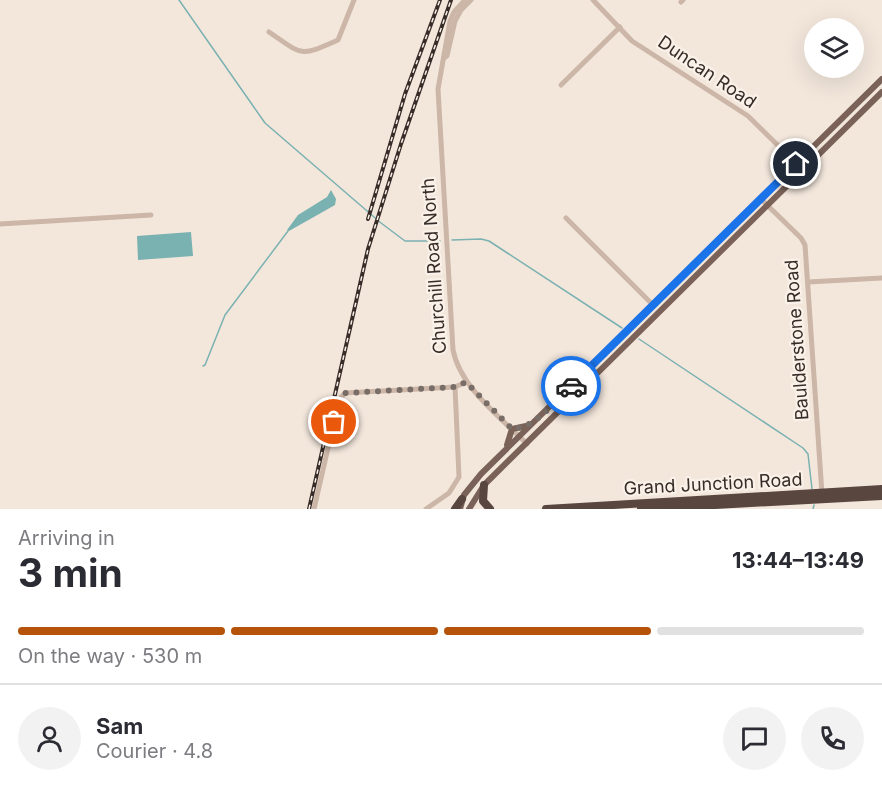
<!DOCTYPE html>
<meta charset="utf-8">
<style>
body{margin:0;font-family:Inter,sans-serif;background:#f2f2f3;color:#2b2b33;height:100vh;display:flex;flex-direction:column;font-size:22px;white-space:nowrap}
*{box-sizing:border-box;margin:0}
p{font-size:20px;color:#7c7c81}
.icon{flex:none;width:33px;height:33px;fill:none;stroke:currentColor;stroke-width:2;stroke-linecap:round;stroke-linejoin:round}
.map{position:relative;height:509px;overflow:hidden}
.drawer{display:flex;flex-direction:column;background:#fff;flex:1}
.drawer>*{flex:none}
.fabs{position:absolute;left:804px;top:18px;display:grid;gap:12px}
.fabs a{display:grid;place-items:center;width:60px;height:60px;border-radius:50%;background:#fff;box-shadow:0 6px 24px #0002;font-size:30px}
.pin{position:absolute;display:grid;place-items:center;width:51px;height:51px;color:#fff;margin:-26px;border:3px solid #fff;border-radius:50%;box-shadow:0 2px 6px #0007}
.courier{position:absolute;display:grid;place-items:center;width:60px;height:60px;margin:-30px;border:4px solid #1a73e8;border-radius:50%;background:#fff;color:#222;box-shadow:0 2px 8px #0007}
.overview em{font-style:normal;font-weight:700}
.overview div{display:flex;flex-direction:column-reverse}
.overview{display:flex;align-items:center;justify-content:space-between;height:102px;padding:0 18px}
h1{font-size:39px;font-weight:700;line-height:45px}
.bar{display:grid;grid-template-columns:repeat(4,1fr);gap:9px 6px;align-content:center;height:72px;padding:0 18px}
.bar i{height:8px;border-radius:4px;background:#e1e1e2}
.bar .active{background:#b45309}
.bar p{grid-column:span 4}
.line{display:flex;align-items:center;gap:15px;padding:0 18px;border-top:2px solid #e1e1e2}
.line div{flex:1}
.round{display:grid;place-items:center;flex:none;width:63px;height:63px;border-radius:32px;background:#f2f2f3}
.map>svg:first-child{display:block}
.water{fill:#7ab1b1}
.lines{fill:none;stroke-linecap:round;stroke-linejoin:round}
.stream{stroke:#7ab1b1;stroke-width:1.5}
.minor{stroke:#ccb6a7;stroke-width:5}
.major{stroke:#7a6258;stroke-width:6}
.highway{stroke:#59463f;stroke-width:8}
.rail-casing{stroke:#382c28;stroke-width:4}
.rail{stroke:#faf1e8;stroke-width:1.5;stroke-dasharray:4.5;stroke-linecap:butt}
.done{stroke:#796d67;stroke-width:6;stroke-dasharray:0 10.8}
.route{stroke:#1a73e8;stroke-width:8}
.labels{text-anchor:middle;stroke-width:4.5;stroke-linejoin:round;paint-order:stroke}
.street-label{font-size:18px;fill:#382c28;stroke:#faf1e8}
</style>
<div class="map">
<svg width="882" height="509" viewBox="0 0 882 509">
<rect width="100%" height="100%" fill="#f3e7dc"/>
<g class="water">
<polygon points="331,190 336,199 335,205 289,231 287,230 298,215 327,197"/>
<polygon points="191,232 193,256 138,260 137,236"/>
</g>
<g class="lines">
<g class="stream">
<polyline points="179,0 265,123 381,223 405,241 440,241"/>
<polyline points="452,240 481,239 489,241 622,328"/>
<polyline points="639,339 803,448 808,454 812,489"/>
<polyline points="203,366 205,365 225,315 288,231"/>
<polyline points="813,509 814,505"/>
</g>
<g class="minor">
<path d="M465,0L454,12L450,21L438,89L453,350C460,387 501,418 527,444"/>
<polyline points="593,0 632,41 748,116 803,170"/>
<polyline points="681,2 683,0"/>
<path d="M269,32C304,56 299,57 338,40L354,0"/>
<polyline points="444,58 447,56 455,21 461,10 471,0"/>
<polyline points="561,85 620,27"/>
<polyline points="760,198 801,238 805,245 822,494"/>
<polyline points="566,218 653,305"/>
<polyline points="0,224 151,215"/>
<polyline points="808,282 882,278"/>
<polyline points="314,509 339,400 345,393 455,387 466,382"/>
<polyline points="426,509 449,493 459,477 455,387"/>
</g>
<g class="major">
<polyline points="507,445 512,429 526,426"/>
<polyline points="460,509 464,495 481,474 882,79"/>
<polyline points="469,509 484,485 882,92"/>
</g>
<g class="highway">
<polyline points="484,485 483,501 490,509"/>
<polyline points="455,509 462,499"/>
<polyline points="546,509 882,489"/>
<polyline points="641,509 882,496"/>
</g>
<defs>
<g id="rail">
<polyline points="368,219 405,94 440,0"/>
<polyline points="309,509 368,249 401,144 451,0"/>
</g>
</defs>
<use href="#rail" class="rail-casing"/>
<use href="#rail" class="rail"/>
</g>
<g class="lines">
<path class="done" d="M334,422L339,400L345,393L455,387L466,382L512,429C537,427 554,402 571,386"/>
<polyline class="route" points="571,386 796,164"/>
</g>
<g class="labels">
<g class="street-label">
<text transform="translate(707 72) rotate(34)" y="6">Duncan Road</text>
<text transform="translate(434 266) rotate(-94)" y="6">Churchill Road North</text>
<text transform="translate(797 340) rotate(-94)" y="6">Baulderstone Road</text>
<text transform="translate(713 484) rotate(-3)" y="6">Grand Junction Road</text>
</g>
</g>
</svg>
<div class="fabs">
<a><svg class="icon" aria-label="layers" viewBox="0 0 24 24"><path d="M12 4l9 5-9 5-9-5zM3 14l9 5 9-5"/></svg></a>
</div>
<div class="pin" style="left:334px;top:422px;background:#ea580c"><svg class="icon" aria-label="bag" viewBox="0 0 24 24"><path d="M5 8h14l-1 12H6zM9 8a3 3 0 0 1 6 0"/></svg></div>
<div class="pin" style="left:796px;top:164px;background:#1f2937"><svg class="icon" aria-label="home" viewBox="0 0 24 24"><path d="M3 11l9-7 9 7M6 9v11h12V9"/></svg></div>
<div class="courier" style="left:571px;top:386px"><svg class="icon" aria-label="car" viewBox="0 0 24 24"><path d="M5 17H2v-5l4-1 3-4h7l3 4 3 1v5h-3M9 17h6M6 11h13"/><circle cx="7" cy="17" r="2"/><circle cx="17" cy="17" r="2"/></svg></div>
</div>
<section class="drawer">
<div class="overview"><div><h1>3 min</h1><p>Arriving in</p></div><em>13:44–13:49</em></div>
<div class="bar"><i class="active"></i><i class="active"></i><i class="active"></i><i></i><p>On the way · 530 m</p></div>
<div class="line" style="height:108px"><a class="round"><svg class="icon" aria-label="person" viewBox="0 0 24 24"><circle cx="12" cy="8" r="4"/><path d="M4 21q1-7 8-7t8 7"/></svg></a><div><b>Sam</b><p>Courier · 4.8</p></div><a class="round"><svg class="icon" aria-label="chat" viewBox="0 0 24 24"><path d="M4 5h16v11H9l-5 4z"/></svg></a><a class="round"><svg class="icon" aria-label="phone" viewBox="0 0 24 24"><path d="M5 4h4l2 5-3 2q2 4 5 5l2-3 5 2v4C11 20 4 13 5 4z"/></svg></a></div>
</section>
